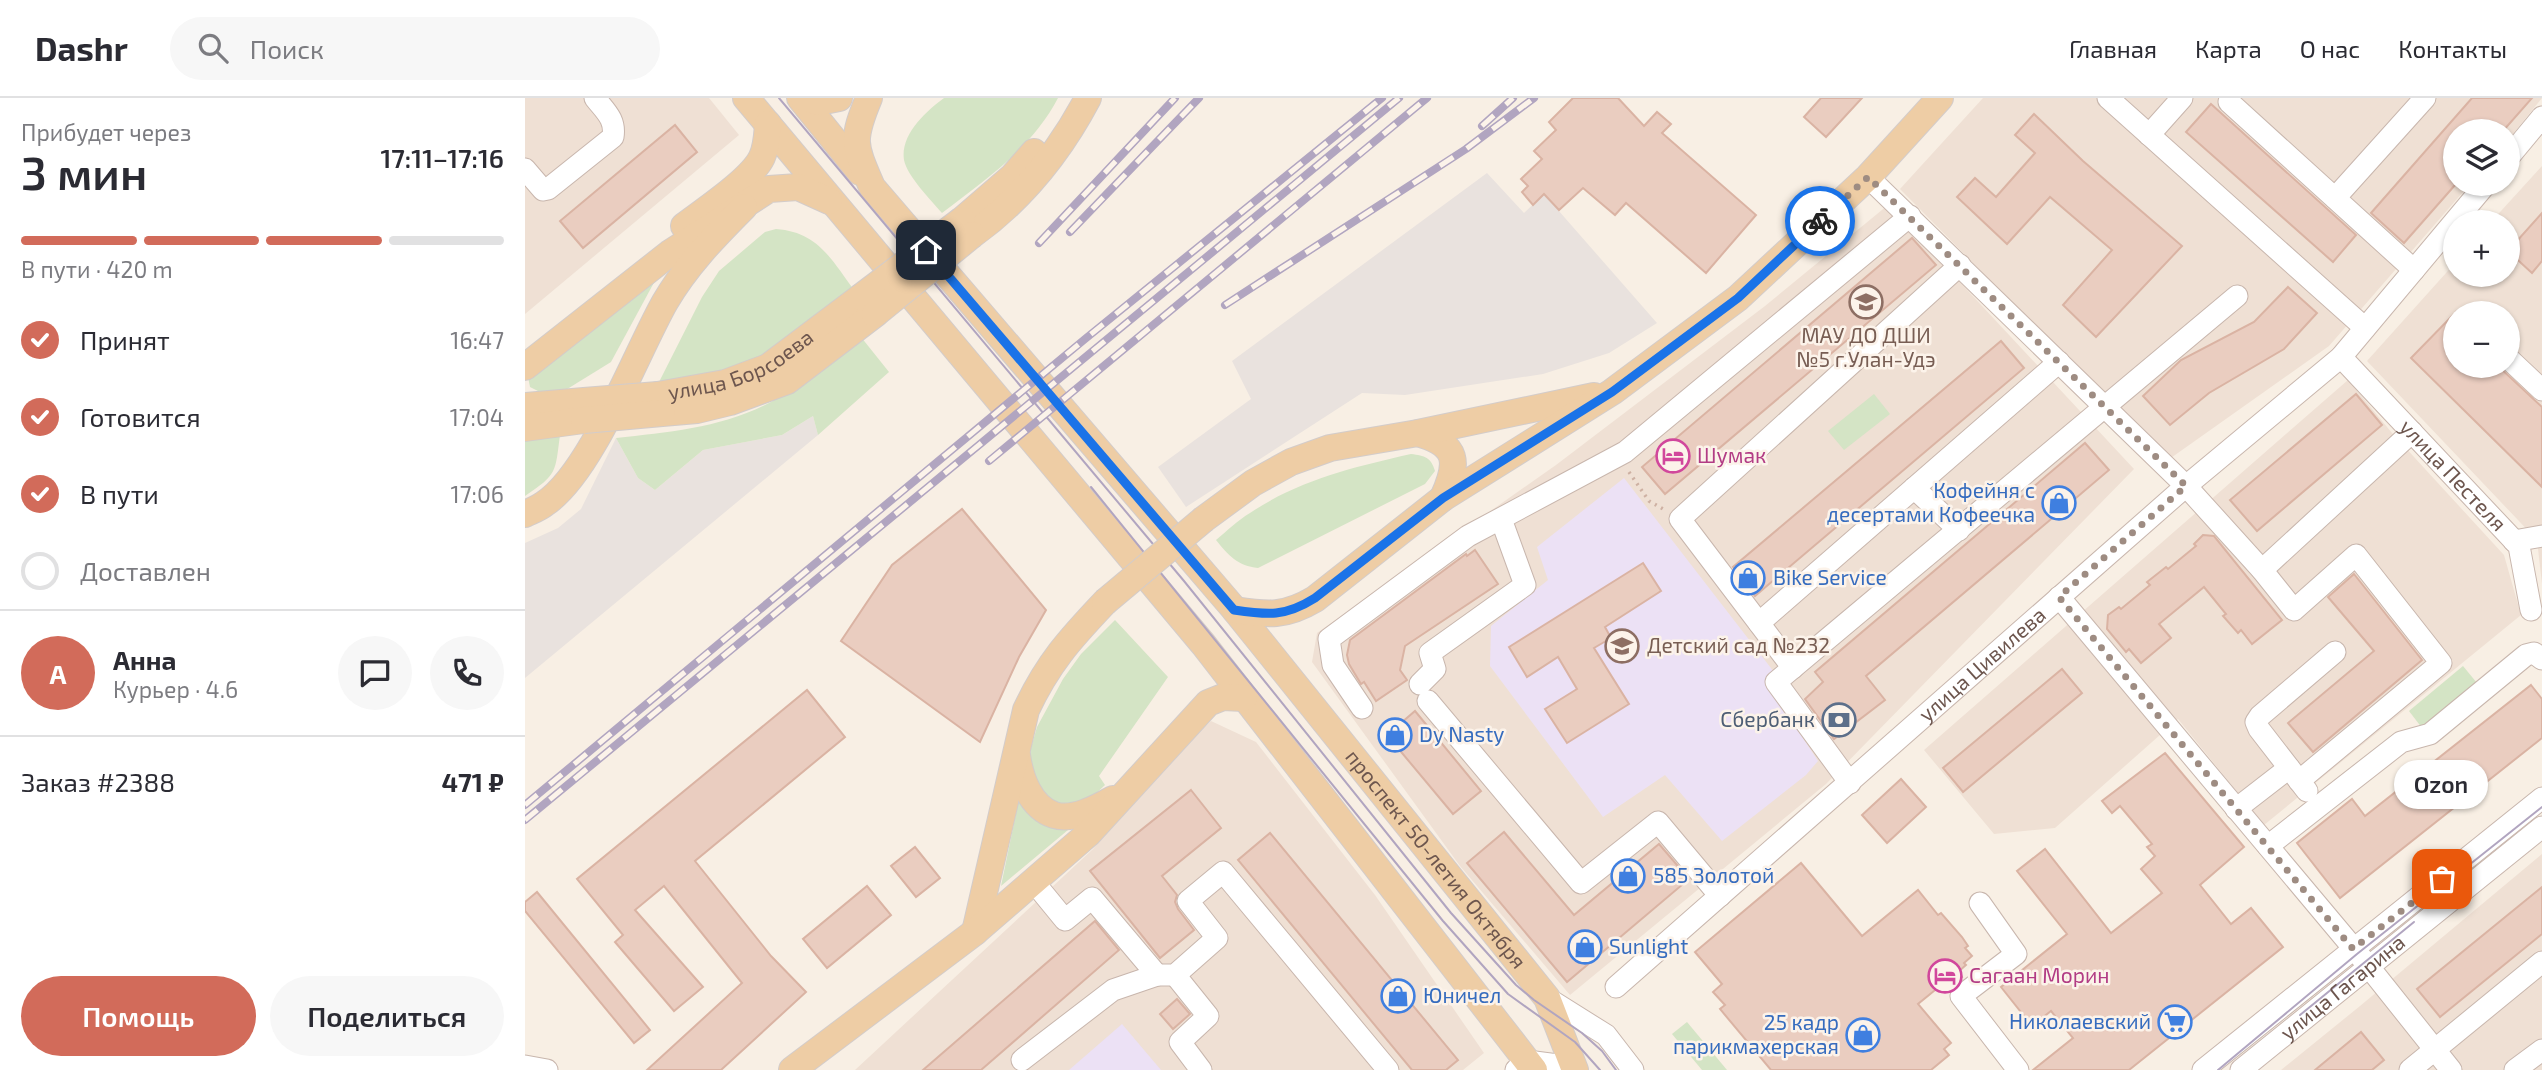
<!DOCTYPE html>
<html lang="ru">
<meta charset="utf-8">
<style>
body{margin:0;font-family:"Exo 2",sans-serif;background:#f7f7f7;color:#2b2b33;height:100vh;display:flex;flex-direction:column;font-size:26px;white-space:nowrap}
*{box-sizing:border-box;margin:0}
p{font-size:23px;color:#7c7c81}
.icon{flex:none;width:38px;height:38px;fill:none;stroke:currentColor;stroke-width:2;stroke-linecap:round;stroke-linejoin:round}
.map{position:relative;flex:1;overflow:hidden}
.side{display:flex;flex-direction:column;background:#fff;width:525px}
.side>*{flex:none}
.buttons{position:absolute;left:1918px;top:21px;display:grid;gap:14px}
.buttons a{display:grid;place-items:center;width:77px;height:77px;border-radius:50%;background:#fff;box-shadow:0 2px 5px #0004;font-size:35px}
.pin{position:absolute;display:grid;place-items:center;width:60px;height:60px;color:#fff;margin:-30px;border-radius:14px;box-shadow:0 4px 10px #0006}
.courier{position:absolute;display:grid;place-items:center;width:70px;height:70px;margin:-35px;border:5px solid #1a73e8;border-radius:50%;background:#fff;color:#222;box-shadow:0 2px 9px #0007}
.bubble{position:absolute;height:49px;border-radius:24px;background:#fff;box-shadow:0 2px 5px #0004;font-size:23px;font-weight:600;line-height:49px;text-align:center}
.headline em{font-style:normal;font-weight:600}
.headline div{display:flex;flex-direction:column-reverse}
.headline{display:flex;align-items:center;justify-content:space-between;height:119px;padding:0 21px}
h1{font-size:46px;font-weight:600;line-height:52px}
.bar{display:grid;grid-template-columns:repeat(4,1fr);gap:10px 7px;align-content:center;height:84px;padding:0 21px}
.bar i{height:9px;border-radius:5px;background:#e1e1e2}
.bar .on{background:#d26b5a}
.bar p{grid-column:span 4}
.line{display:flex;align-items:center;gap:18px;padding:0 21px;border-top:2px solid #e1e1e2}
.line div{flex:1}
.round{display:grid;place-items:center;flex:none;width:74px;height:74px;border-radius:37px;background:#f7f7f7}
ol{padding:0 21px;list-style:none}
li{display:flex;align-items:center;gap:21px;height:77px}
li p{margin-inline-start:auto}
li .icon{padding:7px;border-radius:50%;background:#d26b5a;color:#fff;stroke-width:4}
li:last-child{color:#7c7c81}
li i{width:38px;height:38px;border:4px solid #e1e1e2;border-radius:50%}
.cta{display:flex;gap:14px;margin-top:auto;padding:14px 21px}
.cta a{flex:1;height:80px;border-radius:42px;background:#d26b5a;color:#fff;font-size:28px;font-weight:600;line-height:80px;text-align:center}
.cta a+a{background:#f7f7f7;color:#2b2b33}
header{display:flex;align-items:center;gap:42px;box-sizing:border-box;height:98px;padding:0 35px;background:#fff;border-bottom:2px solid #e1e1e2}
header strong{font-size:33px}
nav{display:flex;gap:38px;margin-inline-start:auto;font-size:24px}
.search{width:490px;height:63px;background:#f7f7f7;display:flex;align-items:center;gap:18px;box-sizing:border-box;padding:0 24px;border-radius:38px;color:#7c7c81;font-size:26px}
main{display:flex;flex:1;min-height:0}
.map>svg:first-child{display:block}
.residential{fill:#efe0d4;fill-rule:evenodd}
.industrial{fill:#e9e2de}
.education{fill:#ece1f5}
.green{fill:#d4e4c5}
.building{fill:#eacdc0;stroke:#dab3a3;stroke-width:2}
.lines{fill:none;stroke-linecap:round;stroke-linejoin:round}
.minor-casing{stroke:#c8b6ad;stroke-width:23}
.major-casing{stroke:#d3ccca;stroke-width:28}
.path{stroke:#ceb1a3;stroke-width:3.5;stroke-dasharray:2 5;stroke-linecap:butt}
.minor{stroke:#fff;stroke-width:21}
.major{stroke:#eecda5;stroke-width:26}
.tram{stroke:#b1a5c0;stroke-width:2}
.rail-casing{stroke:#b1a5c0;stroke-width:8}
.rail{stroke:#fcf3ea;stroke-width:5;stroke-dasharray:16;stroke-linecap:butt}
.major-bridge-casing{stroke:#d3ccca;stroke-width:28;stroke-linecap:butt}
.major-bridge{stroke:#eecda5;stroke-width:26}
.done{stroke:#9e8c82;stroke-width:7;stroke-dasharray:0 12.6}
.route{stroke:#1a73e8;stroke-width:9}
.labels{text-anchor:middle;stroke-width:5;stroke-linejoin:round;paint-order:stroke}
.education-label{font-size:21px;fill:#785e54;stroke:#fcf3ea}
.street-label{font-size:21px;fill:#6d564e;stroke:#fcf3ea}
.hotel-label{font-size:21px;fill:#b23c85;stroke:#fcf3ea;text-anchor:start}
.shop-label{font-size:21px;fill:#366cbe;stroke:#fcf3ea;text-anchor:start}
.service-label{font-size:21px;fill:#4e5e75;stroke:#fcf3ea;text-anchor:end}
</style>
<header>
<strong>Dashr</strong>
<div class="search"><svg class="icon" aria-label="search" viewBox="0 0 24 24"><circle cx="10" cy="10" r="6"/><path d="M15 15l6 6"/></svg>Поиск</div>
<nav><a>Главная</a><a>Карта</a><a>О нас</a><a>Контакты</a></nav>
</header>
<main>
<section class="side">
<div class="headline"><div><h1>3 мин</h1><p>Прибудет через</p></div><em>17:11–17:16</em></div>
<div class="bar"><i class="on"></i><i class="on"></i><i class="on"></i><i></i><p>В пути · 420 m</p></div>
<ol>
<li><svg class="icon" aria-label="check" viewBox="0 0 24 24"><path d="M5 12l5 5 9-10"/></svg>Принят<p>16:47</p></li>
<li><svg class="icon" aria-label="check" viewBox="0 0 24 24"><path d="M5 12l5 5 9-10"/></svg>Готовится<p>17:04</p></li>
<li><svg class="icon" aria-label="check" viewBox="0 0 24 24"><path d="M5 12l5 5 9-10"/></svg>В пути<p>17:06</p></li>
<li><i></i>Доставлен</li>
</ol>
<div class="line" style="height:126px"><b class="round" style="background:#d26b5a;color:#fff">А</b><div><b>Анна</b><p>Курьер · 4.6</p></div><a class="round"><svg class="icon" aria-label="chat" viewBox="0 0 24 24"><path d="M4 5h16v11H9l-5 4z"/></svg></a><a class="round"><svg class="icon" aria-label="phone" viewBox="0 0 24 24"><path d="M5 4h4l2 5-3 2q2 4 5 5l2-3 5 2v4C11 20 4 13 5 4z"/></svg></a></div>
<div class="line" style="height:91px"><div>Заказ #2388</div><b>471 ₽</b></div>
<div class="cta"><a>Помощь</a><a>Поделиться</a></div>
</section>
<div class="map">
<svg width="2017" height="972" viewBox="0 0 2017 972">
<rect width="100%" height="100%" fill="#f8efe4"/>
<g class="residential">
<polygon points="0,0 184,0 214,37 0,216"/>
<polygon points="1458,0 2017,0 1983,42 1983,33 1930,33 1930,86 1945,86 1804,248 1643,362 1375,91"/>
<path d="M2017,68V486L2012,442L1842,263L1930,165V177H1983V124H1966ZM1930,215H1983V268H1930Z"/>
<polygon points="1363,107 1609,371 1301,686 1045,897 935,768 787,564 792,535 1031,367 1240,208"/>
<polygon points="1823,282 1867,335 1979,457 1996,517 1739,727 1653,621 1530,730 1469,736 1399,652"/>
<polygon points="686,623 731,644 850,797 959,955 938,972 330,972 568,751 635,670"/>
<polygon points="2017,756 2017,972 1756,972 1835,908"/>
</g>
<g class="industrial">
<polygon points="962,75 999,115 1019,96 1132,225 1084,255 1018,276 880,297 837,295 661,409 633,369 726,301 707,263"/>
<polygon points="288,318 293,337 0,580 0,445 33,430 56,411 91,340 113,380 130,392 178,352 257,337"/>
</g>
<g class="education">
<polygon points="1099,380 1249,574 1240,582 1293,663 1281,677 1197,743 1140,677 1078,719 965,568 966,528 1023,482 1012,449"/>
<polygon points="597,926 636,972 544,972"/>
</g>
<g class="green">
<path d="M419,0H533C507,50 460,82 417,115C406,102 382,78 379,62C375,37 401,13 419,0Z"/>
<path d="M251,131C293,134 306,161 329,192L234,261L200,274L133,286L177,199L194,173L240,134Z"/>
<polygon points="145,155 86,264 39,293 15,294 5,289 3,279"/>
<path d="M336,239L364,274L293,337L288,318L257,337L178,352L130,392L113,380L91,340C147,334 204,329 253,300C283,283 309,260 336,239Z"/>
<polygon points="1349,296 1365,316 1319,352 1303,333"/>
<path d="M35,337C30,374 33,376 0,398V343Z"/>
<path d="M886,356C900,358 906,359 910,373L900,386L733,470C713,468 703,457 691,442C702,433 713,422 725,415C774,382 829,369 886,356Z"/>
<polygon points="590,522 643,579 574,678 580,687 564,702 533,708 519,700 505,668 506,650 512,629 538,581 556,556"/>
<polygon points="1938,568 1952,585 1897,630 1884,613"/>
<polygon points="495,696 534,731 543,732 476,788"/>
<polygon points="1162,924 1202,972 1177,972 1147,936"/>
</g>
<g class="building">
<polygon points="1048,0 1093,0 1119,28 1132,14 1146,26 1137,35 1231,117 1181,175 1101,105 1090,117 1058,90 1034,112 1019,96 1008,107 997,94 1003,88 996,81 1017,61 1009,53 1031,32 1024,24"/>
<polygon points="1296,0 1337,0 1301,39 1279,19"/>
<polygon points="1947,0 2007,0 1978,33 1930,33 1930,87 1879,145 1846,115"/>
<polygon points="1686,6 1831,137 1808,164 1661,34"/>
<polygon points="1509,16 1558,63 1657,148 1571,239 1538,207 1587,152 1525,99 1482,146 1432,99 1450,80 1471,99 1510,55 1490,37"/>
<polygon points="150,27 172,54 58,150 35,123"/>
<polygon points="2017,115 2017,163 2007,175 1983,153"/>
<polygon points="1387,140 1411,167 1140,396 1117,369"/>
<polygon points="1763,189 1792,215 1759,251 1684,295 1645,327 1618,298 1656,262 1729,224"/>
<polygon points="1930,215 1930,268 1973,268 2017,309 2017,389 1886,260"/>
<polygon points="1476,243 1499,270 1230,498 1208,469"/>
<polygon points="1831,296 1857,327 1732,433 1705,402"/>
<polygon points="1560,345 1584,372 1341,578 1360,602 1309,641 1280,601 1298,584 1290,574"/>
<polygon points="437,411 521,512 494,559 455,644 316,543 367,467"/>
<polygon points="1678,437 1689,438 1757,522 1727,546 1716,532 1713,535 1698,518 1701,516 1679,489 1634,526 1646,540 1616,565 1604,551 1601,554 1582,531 1583,517 1594,509 1596,511 1625,487 1622,484 1641,469 1643,471 1671,448 1669,446"/>
<polygon points="950,452 973,486 880,548 875,572 882,582 851,603 839,584 836,586 824,566 822,557 825,542 941,456 942,458"/>
<polygon points="1118,465 1136,493 1080,529 1086,540 1069,550 1104,606 1042,645 1020,611 1052,591 1033,559 1002,579 984,549"/>
<polygon points="1829,476 1897,562 1788,654 1763,625 1849,553 1803,499"/>
<polygon points="1537,571 1557,595 1438,694 1418,670"/>
<polygon points="2006,587 2017,601 2017,640 1815,800 1772,745 1827,701 1840,718"/>
<polygon points="282,592 320,639 170,763 246,858 281,894 196,972 122,972 217,885 139,788 110,812 178,889 149,913 90,844 98,837 52,781"/>
<polygon points="890,613 956,693 928,716 862,637"/>
<polygon points="1640,655 1719,749 1675,787 1706,826 1726,810 1758,849 1604,972 1508,972 1548,940 1526,913 1507,928 1476,889 1542,836 1492,773 1520,751 1586,835 1637,795 1616,771 1630,758 1622,749 1627,746 1595,708 1587,715 1577,703"/>
<polygon points="1376,681 1401,709 1362,745 1337,717"/>
<polygon points="666,692 696,730 637,778 652,797 650,804 653,811 669,832 635,860 565,773"/>
<polygon points="979,734 1049,817 1134,746 1164,781 1042,884 942,765"/>
<polygon points="745,735 933,962 921,972 887,972 713,762"/>
<polygon points="390,749 415,780 391,799 366,768"/>
<polygon points="1276,765 1337,838 1393,792 1413,817 1416,815 1437,839 1443,848 1440,850 1447,858 1439,865 1441,867 1433,874 1437,879 1420,893 1415,888 1393,906 1426,945 1419,951 1424,957 1406,972 1246,972 1195,911 1200,907 1188,894 1197,886 1170,854"/>
<polygon points="342,788 366,817 302,870 278,841"/>
<polygon points="2017,789 2017,836 1915,919 1892,891"/>
<polygon points="12,794 125,932 109,945 0,813 0,804"/>
<polygon points="570,823 594,852 456,972 398,972"/>
<polygon points="652,901 665,916 648,931 635,916"/>
<polygon points="1836,934 1859,962 1847,972 1790,972"/>
</g>
<g class="lines">
<defs>
<g id="minor">
<polyline points="1583,0 1840,230"/>
<polyline points="1704,4 1889,172"/>
<polyline points="1624,37 1657,0"/>
<polyline points="1983,60 2017,19"/>
<path d="M0,71L18,92L23,91L88,39C91,21 80,13 70,0"/>
<polyline points="1343,79 1661,388 1737,472 1769,512 1831,457 1916,565 1774,683"/>
<polyline points="1810,100 1900,0"/>
<path id="s1" d="M1816,259L1994,448L2006,512"/>
<polyline points="1983,260 2017,292"/>
<polyline points="1389,390 1434,432"/>
<polyline points="1989,443 2017,438"/>
<polyline points="1737,472 1887,334"/>
<polyline points="1534,499 1840,864 1926,972"/>
<polyline points="1234,525 1534,264"/>
<polyline points="1268,570 1155,421 1435,167"/>
<polyline points="895,586 910,571 905,555 1000,487 976,421"/>
<polyline points="903,603 1056,785 1133,724 1195,798"/>
<polyline points="837,610 808,567 804,541 943,438 1100,354 1385,118"/>
<polyline points="1325,685 1251,584 1712,198"/>
<polyline points="1782,693 1734,631 1731,624 1735,618 1810,554"/>
<polyline points="1711,711 1764,670"/>
<polyline points="1743,748 1876,644 1905,636 2001,557 2009,555 2017,561"/>
<polyline points="1455,805 1491,856 1436,898 1493,972"/>
<polyline points="632,877 650,877 692,840 663,803 698,774 863,972"/>
<polyline points="650,877 683,918 655,944 676,972"/>
<path id="s2" d="M1091,889L1661,388L1816,259L1961,86"/>
<polyline points="1022,900 1081,937 1108,972"/>
<polyline points="497,962 588,892 632,877 567,800 540,822 508,783"/>
<polyline points="0,968 22,972"/>
<polyline points="991,972 1002,963 1048,969"/>
<polyline points="1678,972 2017,700"/>
<path id="s3" d="M1716,972L2017,729"/>
<polyline points="1885,972 2017,864"/>
<polyline points="1990,972 2017,952"/>
</g>
<g id="major">
<polyline points="221,0 679,547 1009,972"/>
<polyline points="275,0 335,74"/>
<polyline points="279,0 294,4 314,0"/>
<path id="s4" d="M344,0C326,43 329,47 347,89L710,512L1022,900L1050,972"/>
<polyline points="437,122 488,78 509,54"/>
<path d="M159,128C180,112 227,81 237,59C242,48 242,37 243,26"/>
<path d="M447,137C497,101 534,55 563,0"/>
<polyline points="0,269 145,155 244,91 273,89 304,103"/>
<path id="s5" d="M133,297L200,285L243,269L336,199"/>
<polyline points="0,308 59,303"/>
<polyline points="137,315 172,312 205,304 262,283 350,216"/>
<polyline points="0,330 59,322"/>
<path d="M893,335C934,347 934,364 918,400"/>
<path d="M0,416C6,413 14,410 19,406C66,376 111,255 140,204C161,168 189,139 219,109"/>
<polyline points="679,421 728,385 766,364 805,350 893,335 1069,298"/>
<path d="M710,512C743,517 760,519 790,501L918,400L1087,294L1213,200L1343,79L1415,0"/>
<path d="M492,657C495,679 505,709 529,717C548,723 572,710 588,701"/>
<path d="M450,834L501,612C523,565 545,541 580,504"/>
<polyline points="267,972 450,834 563,736 683,605 698,599 719,600"/>
</g>
</defs>
<use href="#minor" class="minor-casing"/>
<use href="#major" class="major-casing"/>
<polyline class="path" points="1104,374 1124,403 1138,411"/>
<use href="#minor" class="minor"/>
<use href="#major" class="major"/>
<g class="tram">
<polyline points="254,0 659,483 926,815 991,887 1009,902 1057,935 1077,953 1091,972"/>
<polyline points="566,389 918,823 983,896 1050,944 1075,972"/>
<polyline points="1775,917 1889,824"/>
<polyline points="1693,972 1832,856 2017,709"/>
</g>
<defs>
<g id="rail">
<polyline points="957,28 988,0"/>
<polyline points="545,134 674,0"/>
<polyline points="514,145 650,0"/>
<polyline points="700,207 941,51 1009,0"/>
<polyline points="464,363 902,0"/>
<polyline points="0,707 560,241 857,0"/>
<polyline points="0,722 874,0"/>
</g>
</defs>
<use href="#rail" class="rail-casing"/>
<use href="#rail" class="rail"/>
<defs>
<g id="major-bridge">
<polyline points="336,199 437,122"/>
<polyline points="350,216 447,137"/>
<polyline points="59,303 133,297"/>
<polyline points="59,322 137,315"/>
<polyline points="580,504 679,421"/>
</g>
</defs>
<use href="#major-bridge" class="major-bridge-casing"/>
<use href="#major-bridge" class="major-bridge"/>
</g>
<g class="lines">
<polyline class="done" points="1295,123 1343,79 1661,388 1534,499 1828,851 1917,781"/>
<path class="route" d="M401,152L709,512C743,517 760,519 790,500L918,400L1087,294L1213,200L1295,123"/>
</g>
<defs>
<symbol id="school-ring" viewBox="-11 -11 22 22"><circle r="9.5" fill="#fcf3ea" stroke="#8d6e63" stroke-width="1.5"/><path d="M0-5L7-2L0 1L-7-2ZM-4 1L0 2.5L4 1V4Q0 6-4 4Z" fill="#8d6e63"/></symbol>
<symbol id="hotel-ring" viewBox="-11 -11 22 22"><circle r="9.5" fill="#fcf3ea" stroke="#d1479c" stroke-width="1.5"/><path d="M-6-4.5h1.5V1H6V5H4.5V3h-9V5H-6ZM-4 0a1.8 1.8 0 1 1 3.6 0ZM.5 0V-2.5h3Q6-2.5 6 0Z" fill="#d1479c"/></symbol>
<symbol id="shop-ring" viewBox="-11 -11 22 22"><circle r="9.5" fill="#fcf3ea" stroke="#3f7fe0" stroke-width="1.5"/><path d="M-5-2.5h2.3a2.7 3.5 0 0 1 5.4 0H5L5.5 6h-11ZM-1.5-2.5h3a1.5 2.3 0 0 0-3 0Z" fill="#3f7fe0"/></symbol>
<symbol id="bank-ring" viewBox="-11 -11 22 22"><circle r="9.5" fill="#fcf3ea" stroke="#5c6f8a" stroke-width="1.5"/><path d="M-6-4H6V4H-6ZM0-2.3a2.3 2.3 0 1 0 0 4.6a2.3 2.3 0 1 0 0-4.6Z" fill="#5c6f8a"/></symbol>
<symbol id="supermarket-ring" viewBox="-11 -11 22 22"><circle r="9.5" fill="#fcf3ea" stroke="#3f7fe0" stroke-width="1.5"/><path d="M-6-5.5h2.5l.6 2H6L4.5 2H-2.5L-4.4-4H-6ZM-1.5 3.2a1.3 1.3 0 1 0 .1 0ZM3 3.2a1.3 1.3 0 1 0 .1 0Z" fill="#3f7fe0"/></symbol>
</defs>
<g fill-rule="evenodd">
<use href="#school-ring" x="1322" y="185" width="38" height="38"/>
<use href="#hotel-ring" x="1129" y="339" width="38" height="38"/>
<use href="#shop-ring" x="1515" y="386" width="38" height="38"/>
<use href="#shop-ring" x="1204" y="461" width="38" height="38"/>
<use href="#school-ring" x="1078" y="529" width="38" height="38"/>
<use href="#bank-ring" x="1295" y="603" width="38" height="38"/>
<use href="#shop-ring" x="851" y="618" width="38" height="38"/>
<use href="#shop-ring" x="1084" y="759" width="38" height="38"/>
<use href="#shop-ring" x="1041" y="830" width="38" height="38"/>
<use href="#hotel-ring" x="1401" y="859" width="38" height="38"/>
<use href="#shop-ring" x="854" y="879" width="38" height="38"/>
<use href="#supermarket-ring" x="1631" y="905" width="38" height="38"/>
<use href="#shop-ring" x="1319" y="918" width="38" height="38"/>
</g>
<g class="labels">
<g class="education-label">
<text x="1341" y="245">МАУ ДО ДШИ<tspan x="1341" dy="24">№5 г.Улан-Удэ</tspan></text>
<text x="1122" y="555" text-anchor="start">Детский сад №232</text>
</g>
<g class="street-label">
<text dy="7" stroke="none"><textPath href="#s5" startOffset="89">улица Борсоева</textPath></text>
<text dy="7" stroke="none"><textPath href="#s1" startOffset="163">улица Пестеля</textPath></text>
<text dy="7" stroke="none"><textPath href="#s2" startOffset="488">улица Цивилева</textPath></text>
<text dy="7" stroke="none"><textPath href="#s4" startOffset="971">проспект 50-летия Октября</textPath></text>
<text dy="7" stroke="none"><textPath href="#s3" startOffset="131">улица Гагарина</textPath></text>
</g>
<g class="hotel-label">
<text x="1172" y="365">Шумак</text>
<text x="1444" y="885">Сагаан Морин</text>
</g>
<g class="shop-label">
<text x="1510" y="400" text-anchor="end">Кофейня с<tspan x="1510" dy="24">десертами Кофеечка</tspan></text>
<text x="1248" y="487">Bike Service</text>
<text x="894" y="644">Dy Nasty</text>
<text x="1128" y="785">585 Золотой</text>
<text x="1084" y="856">Sunlight</text>
<text x="898" y="905">Юничел</text>
<text x="1626" y="931" text-anchor="end">Николаевский</text>
<text x="1314" y="932" text-anchor="end">25 кадр<tspan x="1314" dy="24">парикмахерская</tspan></text>
</g>
<g class="service-label">
<text x="1290" y="629">Сбербанк</text>
</g>
</g>
</svg>
<div class="buttons">
<a><svg class="icon" aria-label="layers" viewBox="0 0 24 24"><path d="M12 4l9 5-9 5-9-5zM3 14l9 5 9-5"/></svg></a>
<a>+</a>
<a>−</a>
</div>
<div class="pin" style="left:1917px;top:781px;background:#ea580c"><svg class="icon" aria-label="bag" viewBox="0 0 24 24"><path d="M5 8h14l-1 12H6zM9 8a3 3 0 0 1 6 0"/></svg></div>
<div class="pin" style="left:401px;top:152px;background:#1f2937"><svg class="icon" aria-label="home" viewBox="0 0 24 24"><path d="M3 11l9-7 9 7M6 9v11h12V9"/></svg></div>
<div class="courier" style="left:1295px;top:123px"><svg class="icon" aria-label="bike" viewBox="0 0 24 24"><circle cx="6" cy="16" r="4"/><circle cx="18" cy="16" r="4"/><path d="M6 16l4-8h5l3 8M10 8l3 8H6M13 5h3"/></svg></div>
<div class="bubble" style="left:1869px;top:662px;width:94px">Ozon</div>
</div>
</main>
